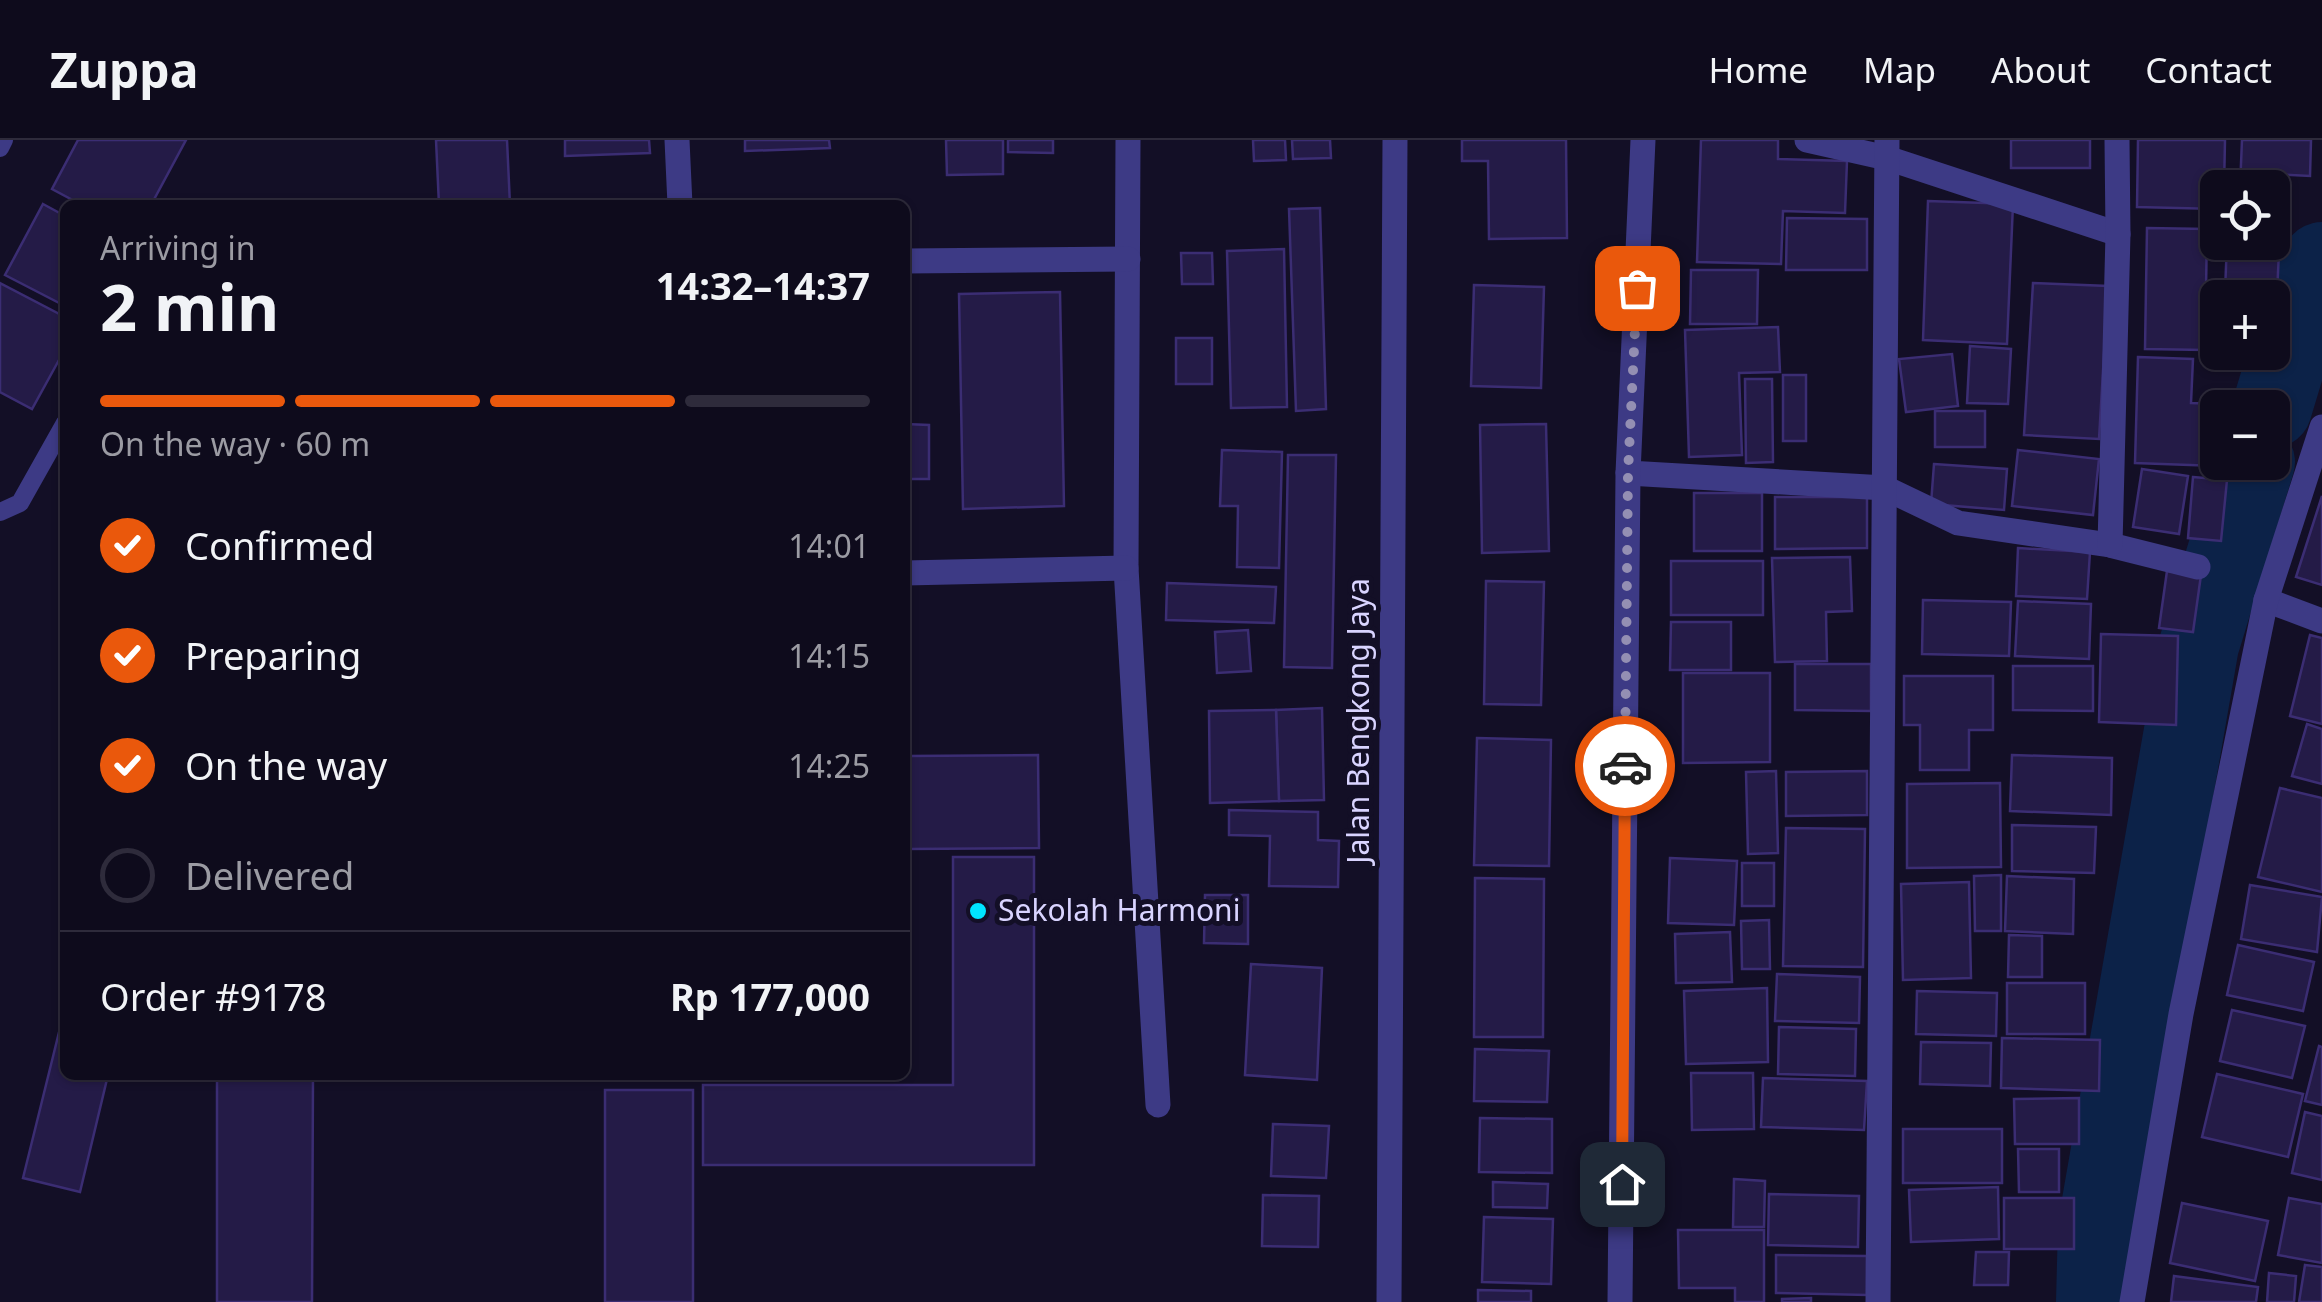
<!DOCTYPE html>
<meta charset="utf-8">
<style>
body{margin:0;font-family:"Noto Sans",sans-serif;background:#1c1929;color:#f1f3f6;height:100vh;display:flex;flex-direction:column;font-size:38px;white-space:nowrap}
*{box-sizing:border-box;margin:0}
p{font-size:32px;color:#9b9ba3}
.icon{flex:none;width:55px;height:55px;fill:none;stroke:currentColor;stroke-width:2;stroke-linecap:round;stroke-linejoin:round}
.map{position:relative;flex:1;overflow:hidden}
.drawer{position:absolute;left:60px;top:60px;width:850px;height:880px;display:flex;flex-direction:column;background:#0e0b1c;border-radius:15px;box-shadow:0 2px 8px #0004,0 0 0 2px #2e2b3b}
.drawer>*{flex:none}
.buttons{position:absolute;left:2200px;top:30px;display:grid;gap:20px}
.buttons a{display:grid;place-items:center;width:90px;height:90px;border-radius:15px;background:#0e0b1c;box-shadow:0 2px 8px #0004,0 0 0 2px #2e2b3b;font-size:50px}
.pin{position:absolute;display:grid;place-items:center;width:85px;height:85px;color:#fff;margin:-42px;border-radius:20px;box-shadow:0 5px 15px #0006}
.courier{position:absolute;display:grid;place-items:center;width:100px;height:100px;margin:-50px;border:8px solid #ea580c;border-radius:50%;background:#fff;color:#222;box-shadow:0 2px 12px #0007}
.overview em{font-style:normal;font-weight:700}
.overview div{display:flex;flex-direction:column-reverse}
.overview{display:flex;align-items:center;justify-content:space-between;height:170px;padding:0 40px}
h1{font-size:65px;font-weight:700;line-height:75px}
.bar{display:grid;grid-template-columns:repeat(4,1fr);gap:15px 10px;align-content:center;height:120px;padding:0 40px}
.bar i{height:12px;border-radius:8px;background:#2e2b3b}
.bar .selected{background:#ea580c}
.bar p{grid-column:span 4}
.line{display:flex;align-items:center;gap:25px;padding:0 40px;border-top:2px solid #2e2b3b}
.line div{flex:1}
ol{padding:0 40px;list-style:none}
li{display:flex;align-items:center;gap:30px;height:110px}
li p{margin-inline-start:auto}
li .icon{padding:10px;border-radius:50%;background:#ea580c;color:#fff;stroke-width:4}
li:last-child{color:#9b9ba3}
li i{width:55px;height:55px;border:5px solid #2e2b3b;border-radius:50%}
header{display:flex;align-items:center;gap:60px;box-sizing:border-box;height:140px;padding:0 50px;background:#0e0b1c;border-bottom:2px solid #2e2b3b}
header strong{font-size:48px}
nav{display:flex;gap:55px;margin-inline-start:auto;font-size:35px}
.map>svg:first-child{display:block}
.lines{fill:none;stroke-linecap:round;stroke-linejoin:round}
.river{stroke:#0c2248;stroke-width:80}
.building{fill:#241b47;stroke:#3b2d73;stroke-width:2.5}
.lane{stroke:#3d3a85;stroke-width:18}
.street{stroke:#3d3a85;stroke-width:25}
.done{stroke:#948fb3;stroke-width:10;stroke-dasharray:0 18}
.route{stroke:#ea580c;stroke-width:12}
.poi-dot{fill:#00e5ff;stroke:#130f26;stroke-width:4}
.labels{text-anchor:middle;stroke-width:10;stroke-linejoin:round;paint-order:stroke}
.street-label{font-size:30px;fill:#d9d4ff;stroke:#130f26}
.poi-label{font-size:30px;fill:#d9d4ff;stroke:#130f26;text-anchor:start}
</style>
<header>
<strong>Zuppa</strong>
<nav><a>Home</a><a>Map</a><a>About</a><a>Contact</a></nav>
</header>
<div class="map">
<svg width="2322" height="1162" viewBox="0 0 2322 1162">
<rect width="100%" height="100%" fill="#130f26"/>
<g class="lines">
<g class="river">
<polyline points="2272,268 2310,142 2322,122"/>
<polyline points="2096,1162 2098,1085 2199,505 2255,322"/>
</g>
</g>
<g class="building">
<polygon points="78,0 186,0 151,65 82,65 52,49"/>
<polygon points="436,0 507,0 510,65 439,65"/>
<polygon points="565,0 649,0 650,13 565,16"/>
<polygon points="745,0 829,0 830,8 745,11"/>
<polygon points="946,0 1003,0 1003,34 947,35"/>
<polygon points="1008,0 1053,0 1053,13 1008,12"/>
<polygon points="1253,0 1285,0 1286,20 1254,21"/>
<polygon points="1292,0 1330,0 1331,18 1293,19"/>
<polygon points="1462,0 1566,0 1567,98 1489,99 1488,21 1462,21"/>
<polygon points="1701,0 1778,0 1778,19 1847,21 1845,73 1783,71 1781,124 1697,122"/>
<rect x="2011" y="0" width="79" height="28"/>
<polygon points="2138,0 2225,0 2224,48 2218,48 2218,69 2137,67"/>
<polygon points="2242,0 2311,0 2310,36 2273,34 2272,48 2240,48"/>
<polygon points="1928,61 2013,64 2007,204 1923,200"/>
<polygon points="43,64 65,76 65,166 5,135"/>
<polygon points="1320,68 1326,269 1296,271 1289,69"/>
<polygon points="1787,78 1867,79 1867,130 1786,130"/>
<polygon points="2147,88 2207,89 2205,210 2145,209"/>
<polygon points="2272,90 2280,90 2277,154 2225,152 2227,102 2272,102"/>
<polygon points="1284,109 1287,267 1231,268 1227,111"/>
<polygon points="1181,113 1212,113 1213,144 1182,144"/>
<polygon points="1691,130 1758,130 1757,184 1690,184"/>
<polygon points="0,143 65,177 65,209 32,269 0,252"/>
<polygon points="2033,143 2108,146 2099,299 2024,295"/>
<polygon points="1474,145 1544,147 1541,248 1471,246"/>
<polygon points="1060,152 1064,366 963,369 959,154"/>
<polygon points="1778,187 1780,232 1739,233 1742,315 1689,317 1685,190"/>
<rect x="1176" y="198" width="36" height="46"/>
<polygon points="1970,206 2011,209 2008,264 1967,263"/>
<polygon points="1952,214 1958,266 1906,272 1899,219"/>
<polygon points="2138,217 2193,219 2191,263 2219,264 2217,326 2135,323"/>
<rect x="1783" y="235" width="23" height="66"/>
<polygon points="1745,239 1772,239 1773,322 1746,323"/>
<rect x="1935" y="271" width="50" height="36"/>
<polygon points="905,284 929,285 929,339 905,339"/>
<polygon points="1546,284 1549,411 1482,413 1480,285"/>
<polygon points="1222,310 1282,312 1279,428 1237,427 1238,366 1220,366"/>
<polygon points="2018,310 2099,319 2093,375 2012,366"/>
<polygon points="1288,315 1336,315 1332,528 1284,527"/>
<polygon points="1934,324 2007,329 2004,370 1931,364"/>
<polygon points="2142,329 2188,336 2179,394 2133,387"/>
<polygon points="2193,337 2227,340 2221,401 2188,398"/>
<rect x="1694" y="353" width="68" height="58"/>
<polygon points="2322,356 2322,445 2296,437"/>
<polygon points="1775,357 1867,357 1867,408 1775,409"/>
<polygon points="2018,408 2090,412 2087,459 2016,456"/>
<polygon points="1850,417 1852,471 1826,472 1827,521 1775,522 1772,418"/>
<rect x="1671" y="421" width="92" height="54"/>
<polygon points="2167,431 2201,435 2193,492 2159,488"/>
<polygon points="1486,441 1544,442 1541,565 1484,564"/>
<polygon points="1167,443 1276,447 1274,483 1166,480"/>
<polygon points="1923,460 2011,462 2009,516 1922,514"/>
<polygon points="2018,461 2091,464 2089,519 2015,516"/>
<polygon points="1671,482 1731,482 1731,530 1670,530"/>
<polygon points="1248,490 1251,531 1217,533 1215,492"/>
<polygon points="2101,494 2178,496 2176,585 2099,582"/>
<polygon points="2310,495 2322,498 2322,584 2290,576"/>
<polygon points="1795,524 1871,524 1871,571 1795,570"/>
<polygon points="2013,526 2093,526 2093,571 2013,570"/>
<polygon points="1683,533 1770,533 1770,622 1683,623"/>
<polygon points="1904,536 1993,536 1993,590 1969,590 1969,630 1920,630 1920,585 1904,585"/>
<polygon points="1322,568 1324,660 1279,661 1276,570"/>
<polygon points="1276,570 1279,661 1210,663 1209,571"/>
<polygon points="2307,584 2322,589 2322,644 2292,636"/>
<polygon points="1477,598 1551,600 1549,726 1474,725"/>
<polygon points="1038,615 1039,708 908,709 907,616"/>
<polygon points="2012,615 2112,618 2111,675 2010,671"/>
<polygon points="1776,631 1778,713 1748,714 1746,632"/>
<polygon points="1867,631 1867,675 1786,676 1786,632"/>
<polygon points="2000,643 2001,727 1907,728 1907,644"/>
<polygon points="2280,648 2322,658 2322,752 2258,737"/>
<polygon points="1229,670 1318,672 1318,700 1339,701 1338,747 1269,746 1270,696 1229,695"/>
<polygon points="2012,685 2096,687 2094,733 2012,731"/>
<polygon points="1786,688 1865,689 1863,827 1783,826"/>
<polygon points="953,717 1034,717 1034,1025 703,1025 703,945 953,945"/>
<polygon points="1670,718 1737,721 1734,785 1668,783"/>
<rect x="1742" y="723" width="32" height="43"/>
<polygon points="2001,735 2001,791 1975,791 1974,736"/>
<polygon points="2007,736 2074,739 2073,794 2005,791"/>
<polygon points="1475,738 1544,739 1543,897 1474,897"/>
<polygon points="1969,742 1971,838 1903,840 1901,744"/>
<polygon points="2250,745 2322,757 2317,812 2241,799"/>
<polygon points="1205,755 1248,755 1248,804 1204,803"/>
<polygon points="1769,780 1770,829 1742,829 1741,781"/>
<polygon points="1730,792 1732,842 1676,843 1675,794"/>
<polygon points="2009,795 2042,796 2042,837 2008,837"/>
<polygon points="2238,805 2314,822 2303,871 2227,855"/>
<polygon points="1251,824 1322,828 1317,940 1245,935"/>
<polygon points="1777,834 1860,837 1859,883 1775,881"/>
<rect x="2007" y="843" width="78" height="51"/>
<polygon points="1767,848 1768,922 1686,924 1684,851"/>
<polygon points="1917,851 1997,853 1996,896 1916,894"/>
<polygon points="65,868 65,935 108,935 80,1052 23,1038"/>
<polygon points="2232,870 2305,886 2292,938 2220,921"/>
<polygon points="1779,887 1856,889 1855,936 1778,934"/>
<polygon points="2002,898 2100,900 2099,951 2001,948"/>
<polygon points="1921,902 1991,903 1990,946 1920,944"/>
<polygon points="2319,906 2322,907 2322,965 2305,961"/>
<polygon points="1475,909 1549,911 1547,962 1474,961"/>
<polygon points="1691,933 1753,933 1754,989 1692,990"/>
<polygon points="2217,934 2303,954 2288,1017 2202,997"/>
<polygon points="217,935 313,935 312,1162 217,1162"/>
<polygon points="1763,938 1867,941 1864,990 1761,987"/>
<rect x="605" y="950" width="88" height="212"/>
<polygon points="2079,958 2079,1004 2015,1004 2014,959"/>
<polygon points="2305,972 2322,976 2322,1040 2292,1033"/>
<polygon points="1480,978 1552,979 1552,1033 1479,1032"/>
<polygon points="1273,984 1329,986 1326,1038 1271,1036"/>
<rect x="1903" y="989" width="99" height="54"/>
<polygon points="2018,1009 2059,1009 2059,1052 2019,1052"/>
<polygon points="1734,1039 1765,1041 1764,1087 1733,1087"/>
<polygon points="1493,1042 1548,1044 1547,1068 1493,1067"/>
<polygon points="1998,1047 1999,1099 1911,1102 1909,1050"/>
<polygon points="1769,1054 1859,1056 1858,1107 1768,1105"/>
<polygon points="1263,1055 1319,1056 1318,1107 1262,1106"/>
<rect x="2004" y="1058" width="70" height="51"/>
<polygon points="2289,1058 2322,1064 2322,1123 2278,1115"/>
<polygon points="2182,1063 2268,1081 2255,1141 2170,1123"/>
<polygon points="1484,1077 1553,1079 1551,1144 1482,1142"/>
<polygon points="1678,1090 1764,1090 1764,1162 1735,1162 1735,1148 1679,1148"/>
<polygon points="1976,1112 2009,1112 2008,1145 1974,1145"/>
<polygon points="1776,1115 1867,1116 1867,1155 1776,1153"/>
<polygon points="2305,1125 2322,1127 2322,1162 2299,1162"/>
<polygon points="2269,1133 2296,1136 2294,1162 2267,1162"/>
<polygon points="2174,1136 2258,1147 2256,1162 2171,1162"/>
<polygon points="1478,1150 1531,1151 1531,1162 1478,1162"/>
<polygon points="1811,1158 1811,1162 1782,1162 1782,1159"/>
</g>
<g class="lines">
<g class="lane">
<polyline points="0,8 4,0"/>
<polyline points="0,372 20,363 65,283"/>
</g>
<g class="street">
<polyline points="677,0 680,65"/>
<polyline points="1128,0 1126,428 1158,965"/>
<polyline points="1807,0 1887,18 2118,94"/>
<polyline points="905,121 1128,119"/>
<polyline points="1628,333 1885,348 1958,383 2110,405 2198,427"/>
<polyline points="2110,405 2118,94 2117,0"/>
<polyline points="905,433 1126,428"/>
<polyline points="2266,460 2322,481"/>
<polyline points="1389,1162 1395,0"/>
<polyline points="1620,1162 1628,333 1643,0"/>
<polyline points="1878,1162 1887,0"/>
<polyline points="2132,1162 2181,874 2266,460 2322,287"/>
</g>
</g>
<g class="lines">
<polyline class="done" points="1625,626 1628,333 1637,148"/>
<polyline class="route" points="1622,1044 1625,626"/>
</g>
<circle class="poi-dot" cx="978" cy="771" r="10"/>
<g class="labels">
<g class="street-label">
<text transform="translate(1359 581) rotate(-90)" y="10">Jalan Bengkong Jaya</text>
</g>
<g class="poi-label">
<text x="998" y="781">Sekolah Harmoni</text>
</g>
</g>
</svg>
<div class="buttons">
<a><svg class="icon" aria-label="locate" viewBox="0 0 24 24"><circle cx="12" cy="12" r="6"/><path d="M12 2v4M12 18v4M2 12h4M18 12h4"/></svg></a>
<a>+</a>
<a>−</a>
</div>
<div class="pin" style="left:1637px;top:148px;background:#ea580c"><svg class="icon" aria-label="bag" viewBox="0 0 24 24"><path d="M5 8h14l-1 12H6zM9 8a3 3 0 0 1 6 0"/></svg></div>
<div class="pin" style="left:1622px;top:1044px;background:#1f2937"><svg class="icon" aria-label="home" viewBox="0 0 24 24"><path d="M3 11l9-7 9 7M6 9v11h12V9"/></svg></div>
<div class="courier" style="left:1625px;top:626px"><svg class="icon" aria-label="car" viewBox="0 0 24 24"><path d="M5 17H2v-5l4-1 3-4h7l3 4 3 1v5h-3M9 17h6M6 11h13"/><circle cx="7" cy="17" r="2"/><circle cx="17" cy="17" r="2"/></svg></div>
<section class="drawer">
<div class="overview"><div><h1>2 min</h1><p>Arriving in</p></div><em>14:32–14:37</em></div>
<div class="bar"><i class="selected"></i><i class="selected"></i><i class="selected"></i><i></i><p>On the way · 60 m</p></div>
<ol>
<li><svg class="icon" aria-label="check" viewBox="0 0 24 24"><path d="M5 12l5 5 9-10"/></svg>Confirmed<p>14:01</p></li>
<li><svg class="icon" aria-label="check" viewBox="0 0 24 24"><path d="M5 12l5 5 9-10"/></svg>Preparing<p>14:15</p></li>
<li><svg class="icon" aria-label="check" viewBox="0 0 24 24"><path d="M5 12l5 5 9-10"/></svg>On the way<p>14:25</p></li>
<li><i></i>Delivered</li>
</ol>
<div class="line" style="height:130px"><div>Order #9178</div><b>Rp 177,000</b></div>
</section>
</div>
